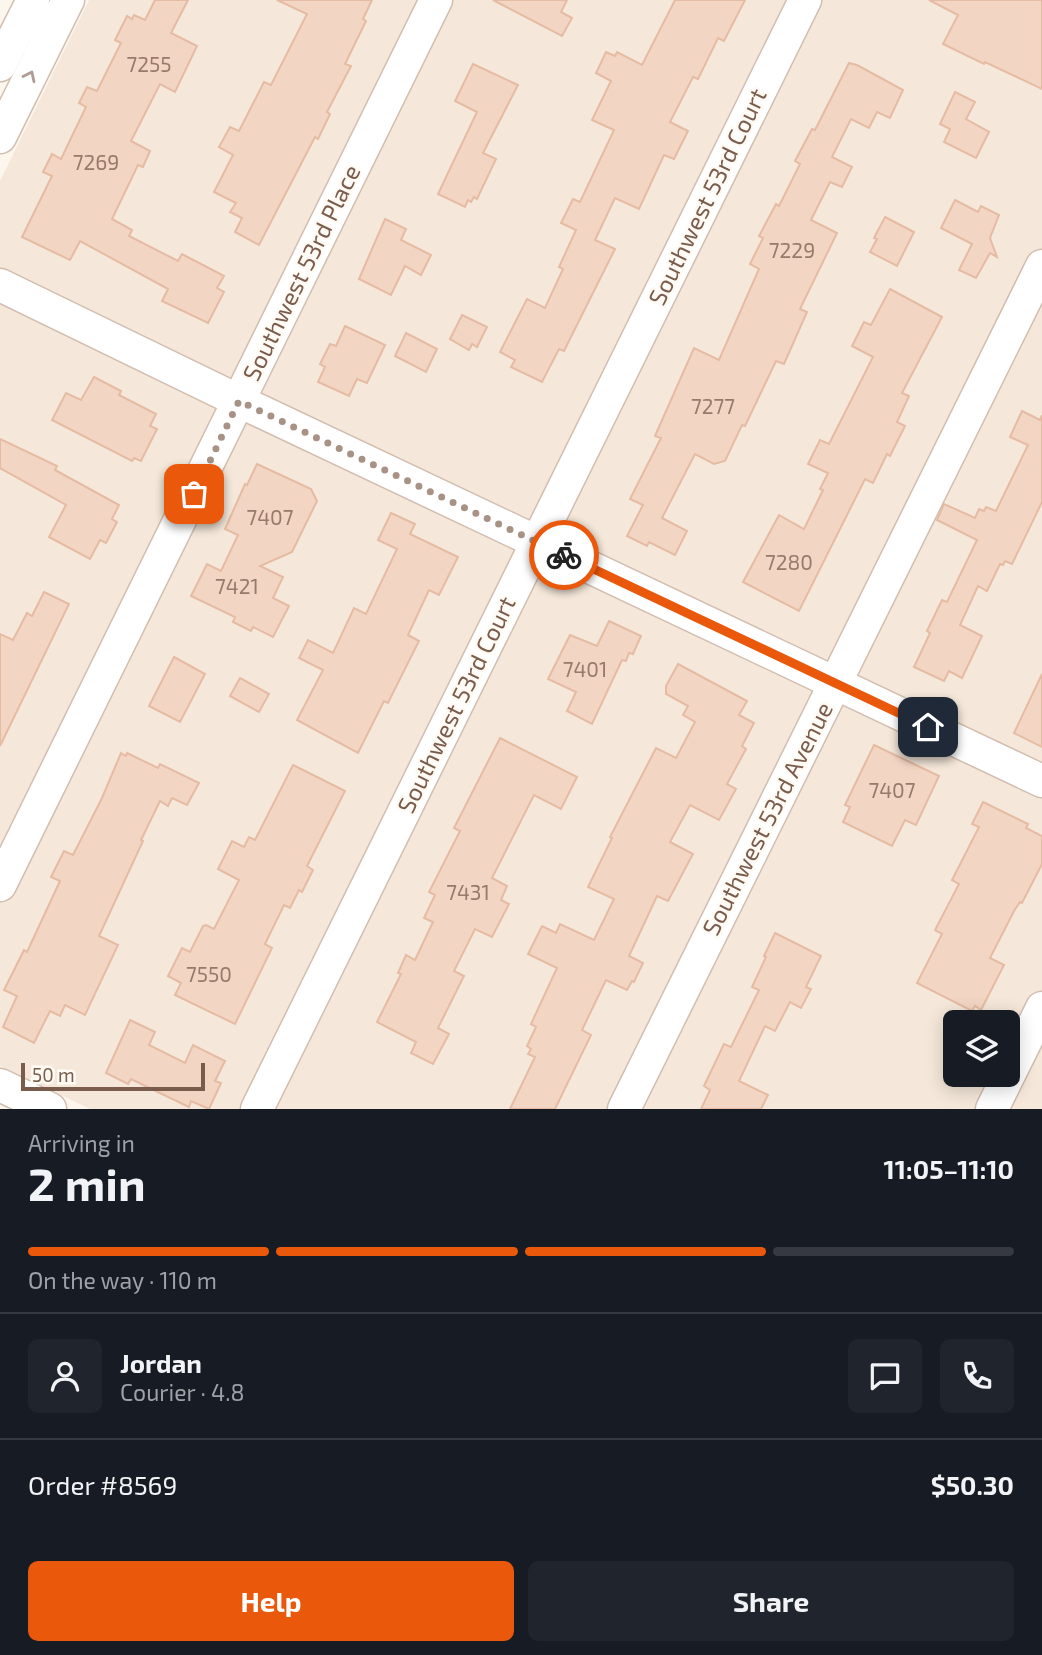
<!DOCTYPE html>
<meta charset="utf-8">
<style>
body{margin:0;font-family:"Exo 2",sans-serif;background:#20242c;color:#f1f3f6;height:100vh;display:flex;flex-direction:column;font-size:26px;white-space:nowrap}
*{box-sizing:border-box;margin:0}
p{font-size:23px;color:#9ea1a6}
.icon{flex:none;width:38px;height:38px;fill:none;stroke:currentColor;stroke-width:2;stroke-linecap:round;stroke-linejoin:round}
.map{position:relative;height:1109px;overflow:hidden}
.details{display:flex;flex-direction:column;background:#171b24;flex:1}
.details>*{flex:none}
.tools{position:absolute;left:943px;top:1010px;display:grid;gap:14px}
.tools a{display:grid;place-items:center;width:77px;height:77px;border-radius:10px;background:#171b24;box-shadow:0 4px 18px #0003;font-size:35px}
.scale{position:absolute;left:21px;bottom:18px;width:184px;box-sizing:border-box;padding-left:7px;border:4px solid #7a5c4d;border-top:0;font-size:19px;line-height:24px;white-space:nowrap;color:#7a5c4d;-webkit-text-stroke:5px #fffaf3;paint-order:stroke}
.pin{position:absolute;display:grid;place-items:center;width:60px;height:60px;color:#fff;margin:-30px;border-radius:14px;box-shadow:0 4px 10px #0006}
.courier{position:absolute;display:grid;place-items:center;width:70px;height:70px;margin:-35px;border:5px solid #ea580c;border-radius:50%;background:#fff;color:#222;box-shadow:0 2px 9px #0007}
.summary em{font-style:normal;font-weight:700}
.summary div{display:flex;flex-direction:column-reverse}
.summary{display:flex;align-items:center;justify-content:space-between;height:119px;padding:0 28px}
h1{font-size:46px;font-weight:700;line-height:52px}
.bar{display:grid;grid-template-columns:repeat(4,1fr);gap:10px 7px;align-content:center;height:84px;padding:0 28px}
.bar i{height:9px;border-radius:5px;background:#363941}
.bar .on{background:#ea580c}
.bar p{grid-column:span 4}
.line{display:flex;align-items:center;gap:18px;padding:0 28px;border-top:2px solid #363941}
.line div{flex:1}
.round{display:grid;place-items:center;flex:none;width:74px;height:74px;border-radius:10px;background:#20242c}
.button{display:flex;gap:14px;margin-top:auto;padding:14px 28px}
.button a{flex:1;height:80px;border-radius:10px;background:#ea580c;color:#fff;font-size:28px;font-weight:700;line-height:80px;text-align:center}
.button a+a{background:#20242c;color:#f1f3f6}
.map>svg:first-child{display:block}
.residential{fill:#f5e8da;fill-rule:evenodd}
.building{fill:#f3d5c3;stroke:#e6bba3;stroke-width:2}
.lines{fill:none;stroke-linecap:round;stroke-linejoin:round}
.minor-casing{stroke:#d1beb0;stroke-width:35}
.minor{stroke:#fff;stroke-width:32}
.oneway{stroke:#af9d94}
.done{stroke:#a89285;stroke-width:7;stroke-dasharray:0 12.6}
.route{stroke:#ea580c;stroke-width:9}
.labels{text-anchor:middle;stroke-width:5;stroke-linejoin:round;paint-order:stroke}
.number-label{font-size:21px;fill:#987a6a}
.street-label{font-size:24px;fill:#7a5c4d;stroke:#fffaf3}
</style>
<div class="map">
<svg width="1042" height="1109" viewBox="0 0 1042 1109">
<rect width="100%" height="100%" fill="#fdf6ec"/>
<path class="residential" d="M89,0H1042V1109H90L0,1066V181ZM956,1022H1008V1074H956Z"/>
<g class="building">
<polygon points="155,0 188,0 171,33 197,46 175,92 160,84 131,141 150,151 143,167 138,165 112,219 132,230 129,236 178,261 182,254 224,276 217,288 224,292 208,323 162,301 168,289 80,241 70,260 22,237 52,176 43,172 52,154 61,159 86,107 79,103 87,87 97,91 121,43 115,40 127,16 132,19 134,15 145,20"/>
<polygon points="277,0 372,0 363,19 366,21 345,64 351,66 327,112 330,114 318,139 315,137 259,245 235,232 242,218 230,212 236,203 214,192 233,155 219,147 230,127 239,131 264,82 271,85 307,14"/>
<polygon points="493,0 567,0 561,12 572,18 562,36"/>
<polygon points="675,0 745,0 724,41 718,38 698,79 693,77 670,122 688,131 674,159 664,155 639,209 615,198 595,240 615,249 564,351 559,349 542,382 511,367 515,360 500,352 527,299 545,308 563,269 559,267 576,230 561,223 573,199 580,202 614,130 592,120 611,81 596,73 606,52 615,56 617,52 642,65"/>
<polygon points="929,0 1042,0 1042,89 985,62 984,64 943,44 958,15"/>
<polygon points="849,63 857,65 903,90 890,118 877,112 869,128 851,119 832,157 852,167 842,187 830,182 811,220 837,233 800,309 807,312 784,364 776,361 745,426 742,425 725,461 714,464 695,454 662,518 687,531 675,555 649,542 647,546 627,536 643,505 630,499 661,438 655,436 694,348 719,360 759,269 750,264 763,238 759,236 776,204 779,206 800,164 795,161 812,129 815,130"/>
<polygon points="473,64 518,85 483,153 496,159 477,199 474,197 471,202 468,200 465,207 438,194 477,112 455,101"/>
<polygon points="955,92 975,102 966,119 989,132 976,158 944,142 950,129 940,124"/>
<polygon points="955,200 978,212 981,206 999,215 990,238 997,257 990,253 976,278 959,270 972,244 941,228"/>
<polygon points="885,217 914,232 897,266 870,252 877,239 874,238"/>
<polygon points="385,219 406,229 401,240 431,255 421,275 405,266 391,295 359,279"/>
<polygon points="890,289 942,317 902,393 909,396 897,422 905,426 890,456 887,454 873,483 865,479 799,611 743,582 779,515 804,529 823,490 820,489 828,473 808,464 820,440 829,444 873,357 852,346 864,322 871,325"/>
<polygon points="462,315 487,327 477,347 472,344 469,350 450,339"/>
<polygon points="345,326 385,345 367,383 357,379 349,396 318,382 325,367 320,364 330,344 336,346"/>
<polygon points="406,333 437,349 426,372 395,356"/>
<polygon points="94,377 121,391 119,395 156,414 150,426 157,429 141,461 134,458 132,461 52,420 66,393 81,400"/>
<polygon points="1022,411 1040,420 1042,415 1042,502 1012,564 1005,561 1003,565 1000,564 987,591 978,586 960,625 982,636 962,678 949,671 944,681 914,667 930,633 927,631 942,600 947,602 977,540 937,520 944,504 975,518 979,509 984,511 986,507 996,511 1028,445 1010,437"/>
<polygon points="0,439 57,466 55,470 119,505 112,519 117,522 106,543 100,540 90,559 49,537 66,505 0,468"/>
<polygon points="257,464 311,489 317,501 292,552 260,566 283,577 273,598 289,606 273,637 253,627 251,631 233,622 235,617 191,596 207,564 221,571 238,535 225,529 245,484 247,485"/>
<polygon points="391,513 415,524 410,534 458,557 439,595 429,590 408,635 419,641 388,703 384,701 358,753 297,720 323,670 299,658 308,640 333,653 354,608 366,614 397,549 378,540"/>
<polygon points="44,592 69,604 0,746 0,634 13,640 27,613 32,616"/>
<polygon points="609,621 641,636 633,654 629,653 626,661 622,660 592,724 567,711 576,692 548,679 570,635 597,646"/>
<polygon points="174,657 205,674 180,722 149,706"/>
<polygon points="678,664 747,701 739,715 754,723 742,746 746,749 727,784 736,789 719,820 690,805 670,842 693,854 668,901 657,896 629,956 643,963 634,982 632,981 627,990 606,980 582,1030 591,1035 555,1109 510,1109 535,1057 528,1054 531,1049 527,1046 536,1027 531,1024 557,968 528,954 542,926 556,933 560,924 594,940 614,899 588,887 612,838 610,837 656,748 676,758 695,722 683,715 688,706 666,694 666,686"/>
<polygon points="1042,674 1042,747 1014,733"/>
<polygon points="240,678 269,694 259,712 230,696"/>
<polygon points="500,738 577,777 561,809 534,795 492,878 507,886 501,900 509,904 492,937 475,929 454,971 464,976 438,1028 449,1034 433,1064 411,1053 416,1042 377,1022 401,974 398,973 406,955 415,960 433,922 424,918 435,895 429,892 460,831 454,828"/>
<polygon points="874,745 939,776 916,825 905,820 892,846 843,822 850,807 845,805"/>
<polygon points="121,753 126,756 127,753 158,768 160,764 199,783 187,805 172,798 168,806 160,801 141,840 143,841 99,936 118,945 85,1015 65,1005 60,1016 50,1011 34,1043 3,1027 17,996 4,990 24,950 27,952 60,881 51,877 64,851 73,855 102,798"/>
<polygon points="293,765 345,791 307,866 313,870 302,892 299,890 290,908 284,905 265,944 272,948 235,1024 175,995 181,983 168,976 182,948 190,952 203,926 206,925 214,929 239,880 218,869 232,841 244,847 249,837 255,840"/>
<polygon points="983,802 1028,824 1026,828 1042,836 1042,864 1022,903 1020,902 1014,911 990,958 1004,965 981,1010 975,1006 972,1011 917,983 942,934 935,930 959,884 952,880 979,827 972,824"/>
<polygon points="775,933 821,956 806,987 811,989 801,1008 790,1002 775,1031 765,1026 739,1081 768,1095 761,1109 701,1109 710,1090 704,1086 724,1044 731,1047 759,990 752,987 766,957 764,956"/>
<polygon points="130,1020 155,1032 149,1045 185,1063 193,1045 225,1061 215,1081 221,1083 209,1109 191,1101 189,1107 131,1079 128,1084 106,1073"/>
</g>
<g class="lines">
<defs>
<g id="minor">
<polyline points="0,65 33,0"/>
<polyline points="0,137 68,0"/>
<polyline points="0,285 239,401 1042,781"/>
<polyline points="0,885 436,0"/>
<polyline points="0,1085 50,1109"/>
<polyline points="257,1109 805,0"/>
<polyline points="624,1109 1042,266"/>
<polyline points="992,1109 1042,1008"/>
</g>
</defs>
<use href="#minor" class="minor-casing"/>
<use href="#minor" class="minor"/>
</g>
<defs><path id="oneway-chevron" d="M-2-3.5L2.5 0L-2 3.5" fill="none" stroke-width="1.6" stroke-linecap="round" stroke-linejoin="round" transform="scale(1.75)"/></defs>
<use class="oneway" href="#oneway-chevron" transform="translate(30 76) rotate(-64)"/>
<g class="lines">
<polyline class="done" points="194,494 239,401 564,555"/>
<polyline class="route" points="564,555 928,727"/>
</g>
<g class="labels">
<g class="number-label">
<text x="149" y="72">7255</text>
<text x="96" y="170">7269</text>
<text x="792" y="258">7229</text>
<text x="713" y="414">7277</text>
<text x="270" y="525">7407</text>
<text x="789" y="570">7280</text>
<text x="237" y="594">7421</text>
<text x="585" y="677">7401</text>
<text x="892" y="798">7407</text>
<text x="468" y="900">7431</text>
<text x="209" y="982">7550</text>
</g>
<g class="street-label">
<text transform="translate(708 197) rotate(-64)" y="8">Southwest 53rd Court</text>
<text transform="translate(302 273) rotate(-64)" y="8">Southwest 53rd Place</text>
<text transform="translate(457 705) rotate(-64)" y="8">Southwest 53rd Court</text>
<text transform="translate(768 819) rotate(-63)" y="8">Southwest 53rd Avenue</text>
</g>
</g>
</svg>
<div class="tools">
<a><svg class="icon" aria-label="layers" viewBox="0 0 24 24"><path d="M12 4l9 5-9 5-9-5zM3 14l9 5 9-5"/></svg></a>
</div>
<div class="scale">50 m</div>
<div class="pin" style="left:194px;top:494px;background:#ea580c"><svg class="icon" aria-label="bag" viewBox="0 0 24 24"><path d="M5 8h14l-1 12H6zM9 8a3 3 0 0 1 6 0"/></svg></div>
<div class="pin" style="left:928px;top:727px;background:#1f2937"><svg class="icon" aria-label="home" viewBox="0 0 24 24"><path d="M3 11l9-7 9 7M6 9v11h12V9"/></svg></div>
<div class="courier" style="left:564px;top:555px"><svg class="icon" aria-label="bike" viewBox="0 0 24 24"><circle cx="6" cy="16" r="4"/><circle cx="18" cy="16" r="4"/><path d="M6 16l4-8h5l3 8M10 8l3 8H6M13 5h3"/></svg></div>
</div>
<section class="details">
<div class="summary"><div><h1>2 min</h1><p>Arriving in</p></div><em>11:05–11:10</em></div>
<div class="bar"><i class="on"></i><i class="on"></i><i class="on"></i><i></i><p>On the way · 110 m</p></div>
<div class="line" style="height:126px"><a class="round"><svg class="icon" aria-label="person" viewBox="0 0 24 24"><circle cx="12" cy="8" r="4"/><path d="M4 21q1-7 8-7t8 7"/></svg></a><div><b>Jordan</b><p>Courier · 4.8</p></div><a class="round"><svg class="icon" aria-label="chat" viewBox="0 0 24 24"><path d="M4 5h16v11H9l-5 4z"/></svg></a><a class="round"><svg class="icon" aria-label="phone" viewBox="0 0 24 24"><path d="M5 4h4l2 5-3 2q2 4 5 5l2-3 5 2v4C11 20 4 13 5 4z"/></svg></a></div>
<div class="line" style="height:91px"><div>Order #8569</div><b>$50.30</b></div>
<div class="button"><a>Help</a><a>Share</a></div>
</section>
